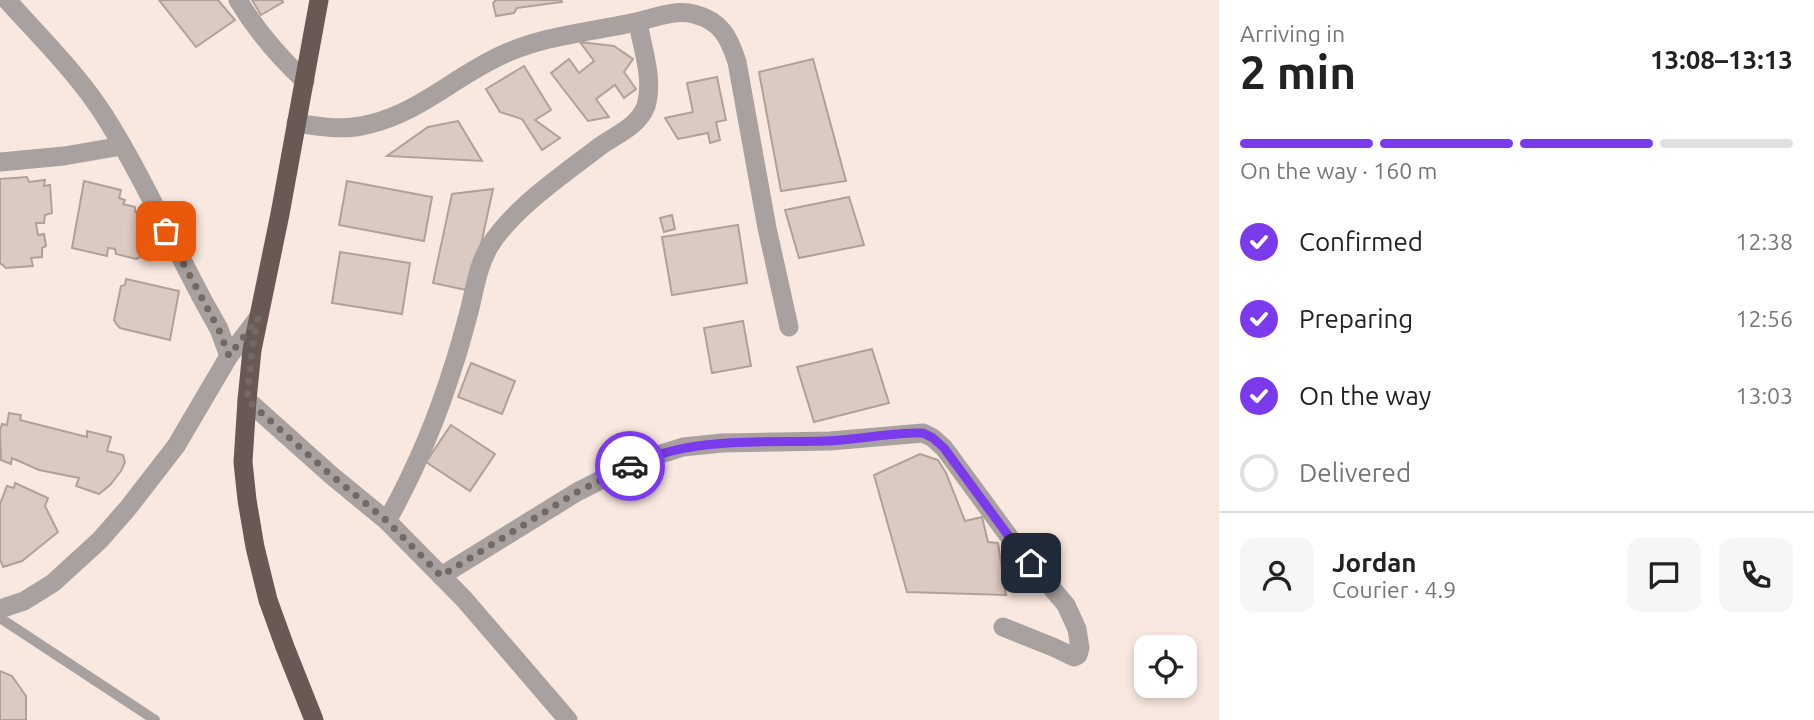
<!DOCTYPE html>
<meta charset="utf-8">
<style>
body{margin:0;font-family:Ubuntu,sans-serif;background:#f6f6f6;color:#222;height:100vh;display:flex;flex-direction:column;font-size:26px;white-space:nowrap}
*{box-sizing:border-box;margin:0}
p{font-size:23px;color:#767676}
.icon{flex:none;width:38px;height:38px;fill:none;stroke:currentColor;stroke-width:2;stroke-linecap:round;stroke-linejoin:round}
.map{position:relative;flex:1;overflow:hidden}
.drawer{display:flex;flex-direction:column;background:#fff;width:595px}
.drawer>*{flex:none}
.controls{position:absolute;left:1134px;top:635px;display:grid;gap:14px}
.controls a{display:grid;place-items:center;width:63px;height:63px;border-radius:14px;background:#fff;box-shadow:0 4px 10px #0003;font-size:35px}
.pin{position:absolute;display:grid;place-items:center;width:60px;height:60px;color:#fff;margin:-30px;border-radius:14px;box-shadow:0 4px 10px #0006}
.courier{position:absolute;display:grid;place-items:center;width:70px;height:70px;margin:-35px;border:5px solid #7c3aed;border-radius:50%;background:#fff;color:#222;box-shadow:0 2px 9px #0007}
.overview em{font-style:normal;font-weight:600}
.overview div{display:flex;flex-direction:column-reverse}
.overview{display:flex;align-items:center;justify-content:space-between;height:119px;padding:0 21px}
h1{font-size:46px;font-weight:600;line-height:52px}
.bar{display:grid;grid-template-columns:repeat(4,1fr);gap:10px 7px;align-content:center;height:84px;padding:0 21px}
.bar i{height:9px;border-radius:5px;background:#e0e0e0}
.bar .selected{background:#7c3aed}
.bar p{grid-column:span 4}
.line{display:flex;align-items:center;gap:18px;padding:0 21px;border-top:2px solid #e0e0e0}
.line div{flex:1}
.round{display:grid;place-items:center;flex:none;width:74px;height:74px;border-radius:14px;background:#f6f6f6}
ol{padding:0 21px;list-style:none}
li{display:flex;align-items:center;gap:21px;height:77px}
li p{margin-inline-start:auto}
li .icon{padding:7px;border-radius:50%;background:#7c3aed;color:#fff;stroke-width:4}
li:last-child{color:#767676}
li i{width:38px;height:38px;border:4px solid #e0e0e0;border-radius:50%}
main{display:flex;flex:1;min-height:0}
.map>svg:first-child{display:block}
.building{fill:#dbcac1;stroke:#b0a198;stroke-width:2}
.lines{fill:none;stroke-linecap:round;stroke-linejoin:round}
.service{stroke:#a9a19f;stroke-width:10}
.minor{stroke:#a9a19f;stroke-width:19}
.tertiary{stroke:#a9a19f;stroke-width:19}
.trunk{stroke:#685955;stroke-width:19}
.done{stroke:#736964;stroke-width:7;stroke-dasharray:0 12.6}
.route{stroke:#7c3aed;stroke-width:9}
</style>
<main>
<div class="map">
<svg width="1219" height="720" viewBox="0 0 1219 720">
<rect width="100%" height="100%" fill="#f9e8df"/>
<g class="building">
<polygon points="159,0 218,0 235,20 196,47"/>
<polygon points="252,0 282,0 283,2 261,15"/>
<polygon points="496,0 561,0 562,2 517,8 514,13 496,16 493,3"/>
<polygon points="580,42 614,46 633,59 624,72 636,89 624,98 615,85 596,99 609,117 588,121 551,73 569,59 579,73 594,61"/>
<polygon points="813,59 846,181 781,191 759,72"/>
<polygon points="524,66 551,110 535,120 560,138 542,150 522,119 500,112 486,89"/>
<polygon points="717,77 726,120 716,122 720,140 710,143 708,133 678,139 665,118 693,112 687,83"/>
<polygon points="458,121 482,161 387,156 428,127"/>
<polygon points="27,177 29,182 45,180 44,186 50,185 52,213 45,215 44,223 36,223 38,235 44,234 46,246 42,248 42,257 31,258 33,266 6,268 0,263 0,179"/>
<polygon points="84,181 121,190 119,198 125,200 123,204 135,207 135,212 140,213 145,217 145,226 149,231 147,252 143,256 136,259 116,254 115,249 108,248 107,256 72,248"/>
<polygon points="347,181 432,197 424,241 339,225"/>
<polygon points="493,189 471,291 433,283 452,194"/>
<polygon points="849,197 864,245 799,258 785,210"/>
<polygon points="672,215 675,229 664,232 660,218"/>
<polygon points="738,225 747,283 672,295 662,237"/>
<polygon points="340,252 410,263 402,314 332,303"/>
<polygon points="126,279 179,291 170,340 120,328 117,325 114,320 121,286 125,285"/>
<polygon points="743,321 751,366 712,373 704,328"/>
<polygon points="872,349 889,403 814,422 797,367"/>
<polygon points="471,363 515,381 502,414 458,397"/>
<polygon points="9,413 21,415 20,420 87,437 87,431 111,437 107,451 123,455 125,462 121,471 110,485 99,494 76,486 79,478 39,470 12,458 11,464 1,460 0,430 2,424 7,425"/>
<polygon points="451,425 495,454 470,491 426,462"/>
<polygon points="920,454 938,460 946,473 965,521 982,517 988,542 998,543 1006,595 907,592 874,475"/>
<polygon points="15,483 48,498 45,506 58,532 22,561 3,567 0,559 0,504 7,486 14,488"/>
<polygon points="0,671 12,676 26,696 26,720 0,720"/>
</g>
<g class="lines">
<polyline class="service" points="0,618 155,720"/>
<g class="minor">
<path d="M7,0C40,37 77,73 104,115C142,175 171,241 205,304L219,329L229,356"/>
<path d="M238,0C256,30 279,57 305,81"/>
<path d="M296,123C321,127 345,131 370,124C420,112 457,75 502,55C545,35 591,32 636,22C654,18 675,9 694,14C721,21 729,37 737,62L767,228L789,327"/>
<polyline points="0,162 64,156 122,146"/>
<polyline points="247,400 331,475 387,521 464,599 568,720"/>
<path d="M387,521C415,471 437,419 454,364C460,346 465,327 470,308C475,287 478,266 489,247C512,209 564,174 599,147C615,135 638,127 646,106C654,79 642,48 638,22"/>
<polyline points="441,576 577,492 636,462 683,447 722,443 830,441 923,433 933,438 944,448 1013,542 1066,605 1077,629 1080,648 1078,655 1074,657 1053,647 1003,627"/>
</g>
<polyline class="tertiary" points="0,609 24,601 53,583 100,540 128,508 176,446 229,356 258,318"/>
<polyline class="trunk" points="314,720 285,647 268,600 255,547 247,500 243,462 247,400 252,350 280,214 319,0"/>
</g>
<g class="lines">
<polyline class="done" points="166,231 219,330 229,356 258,318 252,350 247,400 331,475 387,521 441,576 577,492 630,466"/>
<path class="route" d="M630,466C691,436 761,443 826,441C859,440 891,432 923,433L933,438L944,448L1013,542L1031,563"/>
</g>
</svg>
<div class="controls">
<a><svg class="icon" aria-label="locate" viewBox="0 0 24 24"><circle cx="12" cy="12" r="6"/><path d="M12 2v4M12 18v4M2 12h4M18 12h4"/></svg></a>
</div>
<div class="pin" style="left:166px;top:231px;background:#ea580c"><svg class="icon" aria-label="bag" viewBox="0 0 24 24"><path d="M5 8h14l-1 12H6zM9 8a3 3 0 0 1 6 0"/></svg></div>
<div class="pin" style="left:1031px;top:563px;background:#1f2937"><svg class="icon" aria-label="home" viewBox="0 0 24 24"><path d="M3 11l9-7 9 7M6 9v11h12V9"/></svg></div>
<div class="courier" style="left:630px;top:466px"><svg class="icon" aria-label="car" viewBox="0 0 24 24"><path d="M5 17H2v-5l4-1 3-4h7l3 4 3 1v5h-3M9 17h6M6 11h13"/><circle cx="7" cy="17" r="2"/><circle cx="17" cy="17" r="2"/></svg></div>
</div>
<section class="drawer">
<div class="overview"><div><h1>2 min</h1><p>Arriving in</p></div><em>13:08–13:13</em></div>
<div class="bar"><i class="selected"></i><i class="selected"></i><i class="selected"></i><i></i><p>On the way · 160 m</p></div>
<ol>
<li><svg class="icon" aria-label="check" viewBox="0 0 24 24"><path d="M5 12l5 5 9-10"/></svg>Confirmed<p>12:38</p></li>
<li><svg class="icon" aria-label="check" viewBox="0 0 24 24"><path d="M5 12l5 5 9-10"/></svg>Preparing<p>12:56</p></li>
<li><svg class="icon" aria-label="check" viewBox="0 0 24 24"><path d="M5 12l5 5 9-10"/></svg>On the way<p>13:03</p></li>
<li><i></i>Delivered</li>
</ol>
<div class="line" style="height:126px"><a class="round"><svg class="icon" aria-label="person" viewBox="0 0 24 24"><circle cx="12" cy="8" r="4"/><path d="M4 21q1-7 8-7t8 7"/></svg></a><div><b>Jordan</b><p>Courier · 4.9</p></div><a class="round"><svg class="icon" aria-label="chat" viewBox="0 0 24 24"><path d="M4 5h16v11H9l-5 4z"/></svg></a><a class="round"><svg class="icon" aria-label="phone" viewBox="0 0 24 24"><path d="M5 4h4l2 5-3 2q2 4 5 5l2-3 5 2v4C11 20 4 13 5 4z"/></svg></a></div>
</section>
</main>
